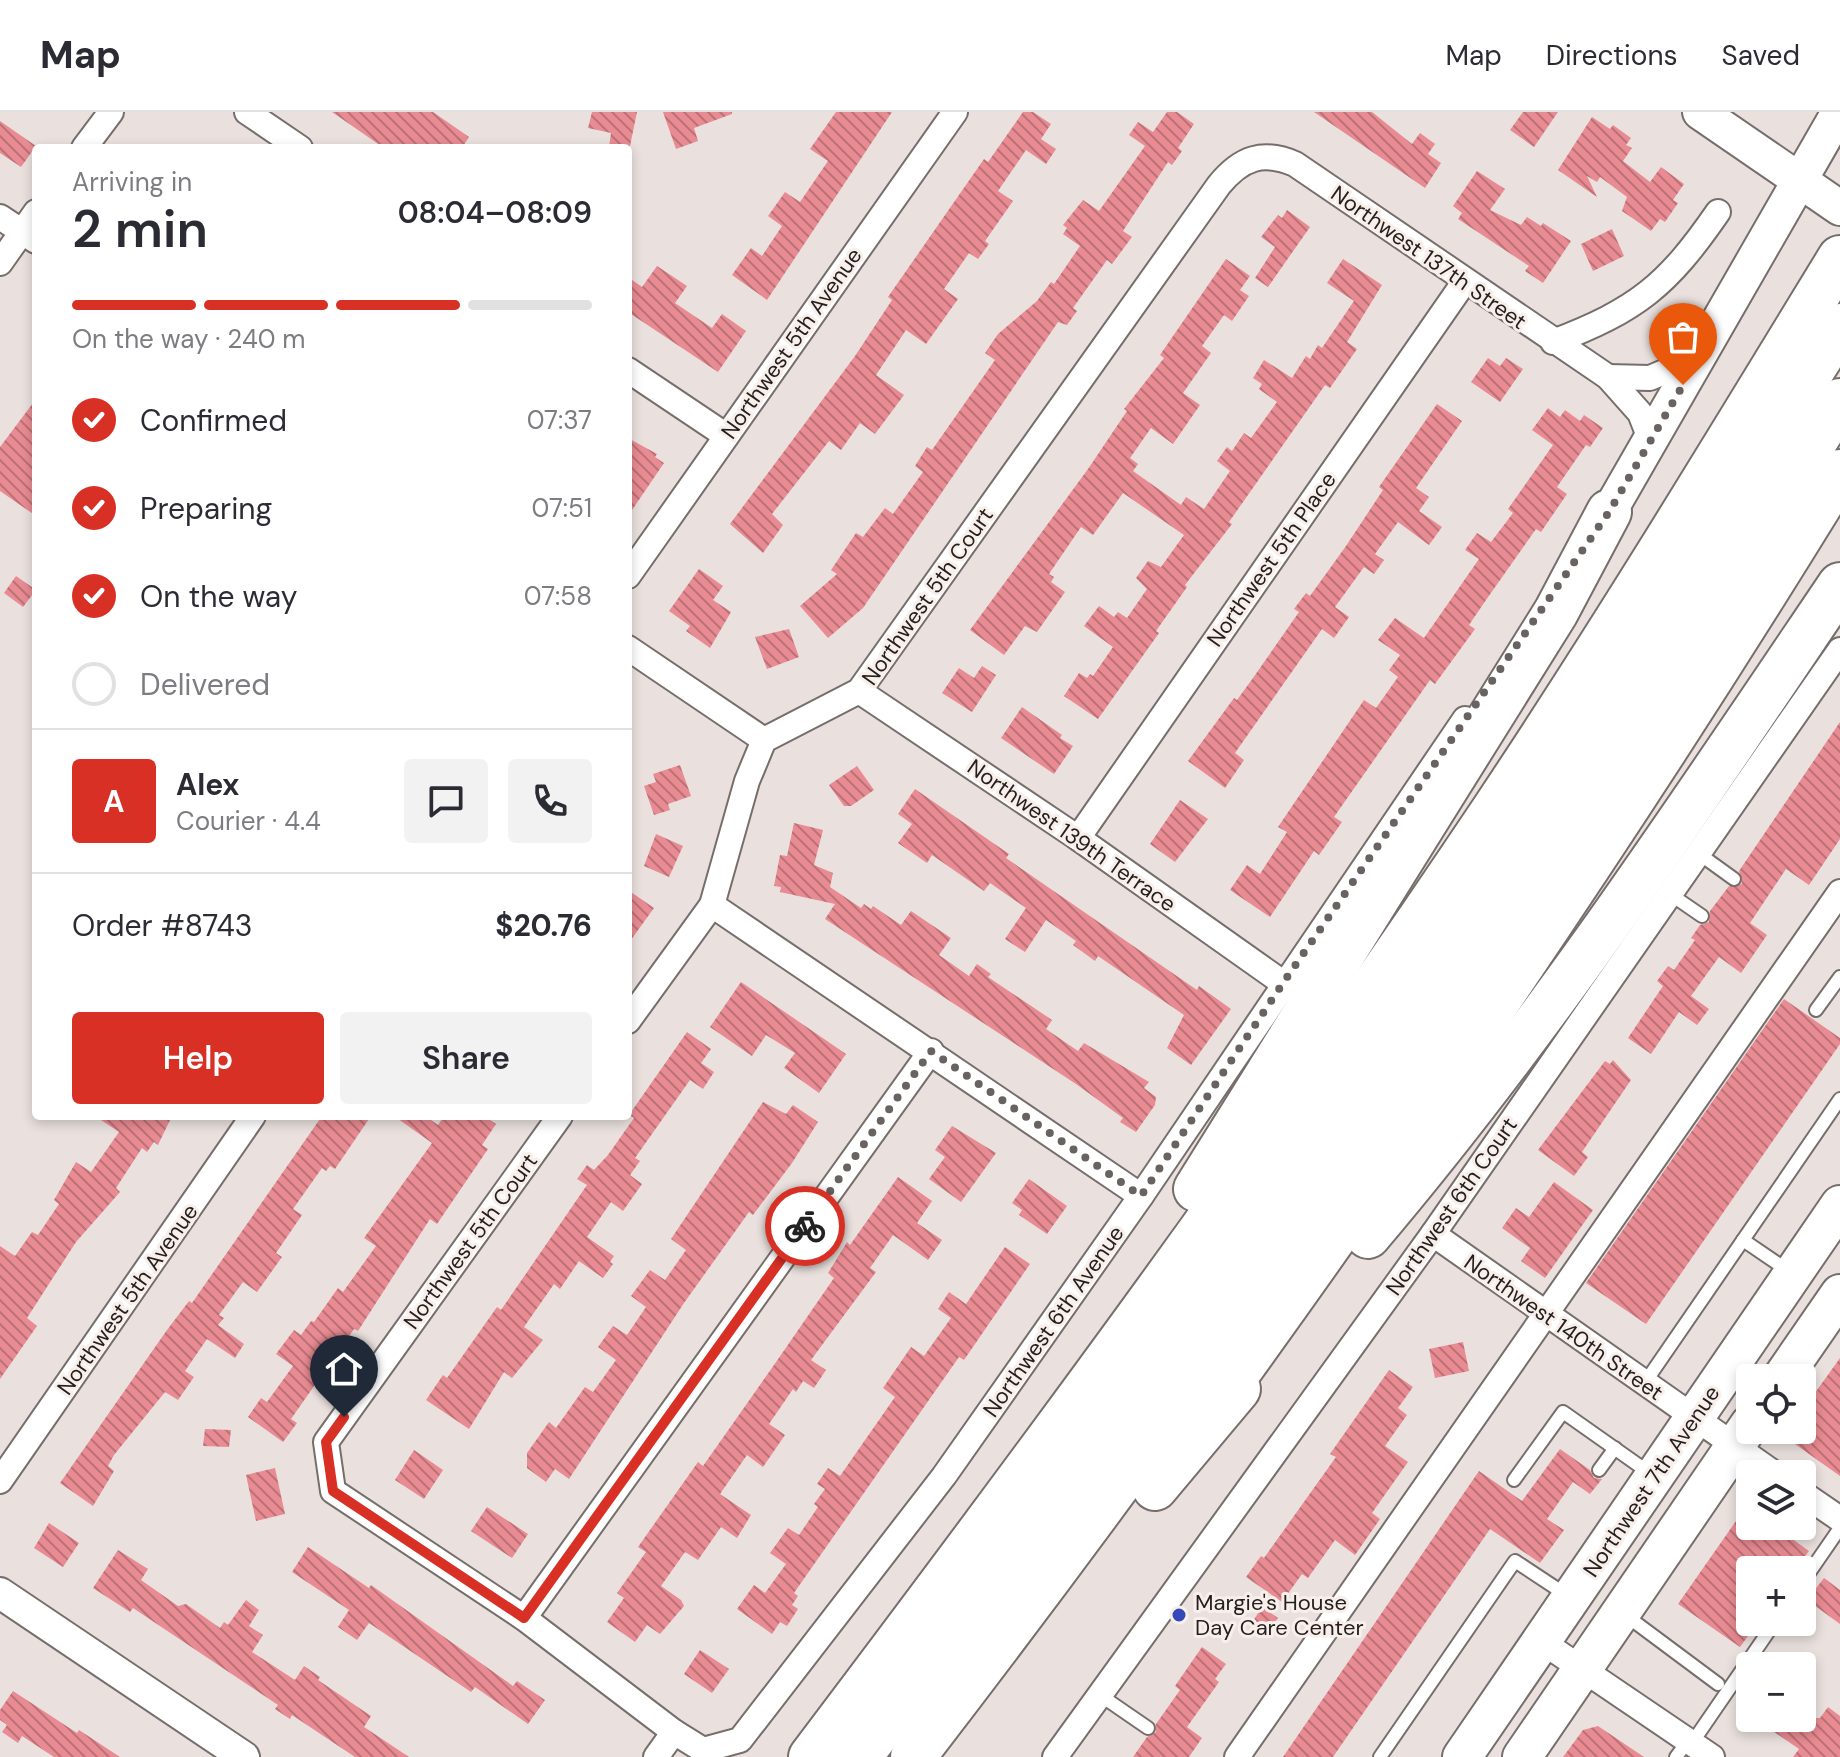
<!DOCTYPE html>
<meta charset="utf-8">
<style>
body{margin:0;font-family:"DM Sans",sans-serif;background:#f2f2f3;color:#2b2b33;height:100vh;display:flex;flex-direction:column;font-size:30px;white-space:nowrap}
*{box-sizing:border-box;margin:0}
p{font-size:26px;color:#7c7c81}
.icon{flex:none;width:44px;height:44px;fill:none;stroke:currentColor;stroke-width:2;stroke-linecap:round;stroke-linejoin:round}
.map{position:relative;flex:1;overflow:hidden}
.sheet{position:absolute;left:32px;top:32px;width:600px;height:976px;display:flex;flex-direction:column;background:#fff;border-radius:8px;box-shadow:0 4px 12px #0003}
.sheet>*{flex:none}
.tools{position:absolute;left:1736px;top:1252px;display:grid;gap:16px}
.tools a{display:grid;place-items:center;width:80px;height:80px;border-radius:8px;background:#fff;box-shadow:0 4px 12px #0003;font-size:40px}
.pin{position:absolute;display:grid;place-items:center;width:68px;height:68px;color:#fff;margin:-82px -34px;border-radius:50% 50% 50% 0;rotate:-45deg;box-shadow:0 0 8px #0007}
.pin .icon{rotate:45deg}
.courier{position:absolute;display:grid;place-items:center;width:80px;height:80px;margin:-40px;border:6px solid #d93025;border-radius:50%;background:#fff;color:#222;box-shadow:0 2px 10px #0007}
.overview em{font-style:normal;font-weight:600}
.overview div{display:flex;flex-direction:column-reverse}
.overview{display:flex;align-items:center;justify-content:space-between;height:136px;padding:0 40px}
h1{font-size:52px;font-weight:600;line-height:60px}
.bar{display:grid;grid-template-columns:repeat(4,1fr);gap:12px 8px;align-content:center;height:96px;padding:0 40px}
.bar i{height:10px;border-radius:6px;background:#e1e1e2}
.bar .on{background:#d93025}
.bar p{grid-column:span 4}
.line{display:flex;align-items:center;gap:20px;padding:0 40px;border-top:2px solid #e1e1e2}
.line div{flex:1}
.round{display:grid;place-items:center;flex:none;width:84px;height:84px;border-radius:8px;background:#f2f2f3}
ol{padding:0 40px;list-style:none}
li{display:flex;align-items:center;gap:24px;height:88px}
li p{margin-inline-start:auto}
li .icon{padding:8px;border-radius:50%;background:#d93025;color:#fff;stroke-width:4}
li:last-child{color:#7c7c81}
li i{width:44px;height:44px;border:4px solid #e1e1e2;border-radius:50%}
.primary-button{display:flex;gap:16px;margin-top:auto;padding:16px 40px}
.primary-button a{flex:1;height:92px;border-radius:8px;background:#d93025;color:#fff;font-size:32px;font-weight:600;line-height:92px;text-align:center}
.primary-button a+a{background:#f2f2f3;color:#2b2b33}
header{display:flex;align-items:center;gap:48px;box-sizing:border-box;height:112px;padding:0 40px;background:#fff;border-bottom:2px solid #e1e1e2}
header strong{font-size:38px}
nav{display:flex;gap:44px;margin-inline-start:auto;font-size:28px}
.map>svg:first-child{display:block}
.building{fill:url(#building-back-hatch)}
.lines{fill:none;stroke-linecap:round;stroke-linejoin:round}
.service-casing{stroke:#766e6b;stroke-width:16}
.minor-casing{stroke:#766e6b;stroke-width:28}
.tertiary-casing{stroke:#766e6b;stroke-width:34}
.secondary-casing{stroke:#766e6b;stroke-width:38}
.primary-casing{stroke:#766e6b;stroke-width:42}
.motorway-casing{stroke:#766e6b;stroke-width:48}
.service{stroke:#fff;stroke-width:12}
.minor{stroke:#fff;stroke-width:24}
.tertiary{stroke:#fff;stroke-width:30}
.secondary{stroke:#fff;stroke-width:34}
.primary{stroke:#fff;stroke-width:38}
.motorway{stroke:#fff;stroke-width:44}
.done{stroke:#686361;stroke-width:8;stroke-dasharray:0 14.4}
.route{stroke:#d93025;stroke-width:10}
.poi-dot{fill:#3548ba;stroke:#f8efeb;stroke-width:3}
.labels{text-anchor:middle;stroke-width:6;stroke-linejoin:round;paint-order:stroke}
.street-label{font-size:22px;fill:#221f1e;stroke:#f8efeb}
.poi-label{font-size:22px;fill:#221f1e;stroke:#f8efeb;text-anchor:start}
</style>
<header>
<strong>Map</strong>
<nav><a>Map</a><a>Directions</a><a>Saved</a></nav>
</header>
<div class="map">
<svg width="1840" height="1645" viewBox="0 0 1840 1645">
<defs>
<pattern id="building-back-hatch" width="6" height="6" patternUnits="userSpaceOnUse" patternTransform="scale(2)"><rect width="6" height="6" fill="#e98b92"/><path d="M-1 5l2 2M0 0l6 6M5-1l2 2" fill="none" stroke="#bc7177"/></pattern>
</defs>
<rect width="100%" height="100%" fill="#eae1de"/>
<g class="building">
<polygon points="332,0 433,0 469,25 462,36 384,36"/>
<polygon points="592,0 637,0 629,39 628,36 609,35 611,21 588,16"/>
<polygon points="663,0 732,0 732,2 694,16 698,29 676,37"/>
<polygon points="836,0 892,0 767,188 732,163 751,136 762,144 782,114 768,104 785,80 800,90 828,49 810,37"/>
<polygon points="1023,0 1033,0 1051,12 1041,27 1056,37 1046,52 1026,38 998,79 1013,89 985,129 989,132 978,147 969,141 944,177 958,187 926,232 906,218 876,263 904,283 875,322 860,311 841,338 829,329 772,402 783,413 763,441 730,412 855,244 892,188 888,185 984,47 988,50"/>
<polygon points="1167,0 1177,0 1194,12 1178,36 1182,39 1172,53 1168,50 1123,119 1132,125 1112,152 1107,148 1073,196 1077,199 1067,213 1058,210 863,496 828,526 800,494 837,462 831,458 856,421 863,425 885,396 893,402 923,360 915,354 927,335 932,338 995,248 985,241 998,222 1037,189 1051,170 1054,172 1080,134 1063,122 1067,116 1063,113 1083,88 1099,99 1145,34 1129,23 1138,10 1153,20"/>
<polygon points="1314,0 1372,0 1412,32 1420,21 1435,32 1428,42 1441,51 1425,76"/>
<polygon points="1523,0 1558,0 1534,35 1510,18"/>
<polygon points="1592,5 1610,17 1613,13 1631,26 1626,33 1632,36 1623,49 1650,70 1661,55 1684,72 1673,88 1678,91 1665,110 1660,107 1651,119 1622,99 1627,85 1600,65 1597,70 1587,64 1597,85 1558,58"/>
<polygon points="0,9 36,34 21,55 0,41"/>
<polygon points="1477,59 1505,77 1490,98 1521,113 1527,105 1541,114 1543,111 1571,129 1543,171 1525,159 1529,154 1458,107 1462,101 1453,94"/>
<polygon points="1287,98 1310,115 1268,175 1255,166 1275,135 1261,125 1278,103 1282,106"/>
<polygon points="1612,117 1624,144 1593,159 1581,132"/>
<polygon points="1226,147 1250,164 1240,178 1249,184 1232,209 1224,203 1202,234 1211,241 1183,281 1200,293 1173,332 1151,316 1130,346 1138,352 1133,359 1181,393 1186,385 1204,397 1230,359 1217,349 1227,335 1232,339 1244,321 1251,326 1277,290 1259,277 1262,272 1253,266 1264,248 1292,266 1306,244 1310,247 1318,233 1322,236 1354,189 1327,171 1343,147 1382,173 1347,230 1357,237 1330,276 1325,273 1229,410 1232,412 1185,473 1187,475 1156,519 1159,521 1098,607 1064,584 1079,561 1087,566 1090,562 1093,564 1113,535 1084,514 1099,494 1114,505 1118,500 1127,506 1147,477 1136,466 1148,449 1161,455 1184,423 1123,381 1093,423 1081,415 1049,462 1054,465 1051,470 1065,480 1037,520 1025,514 1004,543 970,518 1088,357 1127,299 1124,297 1164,246 1160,243"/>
<polygon points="657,154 687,174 675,191 712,216 722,202 746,219 718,260 628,200 628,165 642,175"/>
<polygon points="1488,246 1500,254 1506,246 1523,257 1500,290 1471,270"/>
<polygon points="36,287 36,404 0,379 0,335"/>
<polygon points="1437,292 1462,309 1416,376 1429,385 1419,399 1442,415 1429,433 1398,410 1375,442 1384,448 1374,462 1364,455 1335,495 1349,505 1334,526 1322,517 1235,641 1244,648 1225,676 1188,649 1234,586 1237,588 1253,566 1299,500 1294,497 1306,481 1310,484 1346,434 1383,378 1379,375"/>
<polygon points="1548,296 1560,305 1565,298 1580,309 1584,303 1603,316 1590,335 1586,333 1557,375 1567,382 1541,420 1536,417 1486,488 1469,513 1475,517 1435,572 1430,568 1334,705 1342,710 1319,743 1314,739 1270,805 1230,778 1247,753 1260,762 1287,720 1278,715 1364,588 1376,596 1398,565 1389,558 1400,543 1378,528 1395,506 1424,526 1479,447 1465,438 1477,421 1491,430 1513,401 1508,397 1553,333 1532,318"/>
<polygon points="628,326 657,342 655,345 664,351 628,404"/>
<polygon points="699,457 723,474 713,488 731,500 710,536 686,519 690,514 669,499"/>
<polygon points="16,464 36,478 23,495 4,481"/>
<polygon points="789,517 799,545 767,557 755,525"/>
<polygon points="982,554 996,563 972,600 942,581 959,556 974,566"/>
<polygon points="1022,595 1062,623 1060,626 1073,634 1054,662 1001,626"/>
<polygon points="1840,610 1840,727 1809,773 1786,757 1750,811 1767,823 1741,861 1719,845 1691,884 1709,897 1697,913 1679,900 1651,942 1628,926 1663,874 1657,869 1668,854 1674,858 1695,828 1691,826 1700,813 1709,810 1710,799 1729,774 1742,772 1739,759"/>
<polygon points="680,653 691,684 668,692 670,698 654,703 644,674 656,670 653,662"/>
<polygon points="857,654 874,678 851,694 844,694 829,673"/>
<polygon points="915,677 1009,742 1006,746 1197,878 1199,874 1231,897 1191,953 1167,936 1184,903 1098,844 1095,849 1073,833 1076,829 1046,808 1025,840 1005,827 1026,796 990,771 984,779 932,743 927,751 898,731 912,712 898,702"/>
<polygon points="1180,688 1208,707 1175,750 1150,732"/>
<polygon points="794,711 823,718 814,753 833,761 830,775 861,796 864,792 871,797 873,794 901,813 911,799 951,826 939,843 969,864 977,852 991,862 988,865 1052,908 1046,917 1078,939 1084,931 1149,970 1144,976 1156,985 1155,993 1136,1020 1120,1010 1123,1006 1076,972 825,807 835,792 780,780 781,775 774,774 780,743 787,744"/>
<polygon points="656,722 683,734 669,765 644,754"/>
<polygon points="628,778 654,796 628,832"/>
<polygon points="741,870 846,942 819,981 784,956 795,941 766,923 752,944 710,915"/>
<polygon points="1784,887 1840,926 1840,932 1646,1212 1586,1171"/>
<polygon points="687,920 711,937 701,951 714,960 703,977 690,968 635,1046 640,1049 630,1063 642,1072 623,1099 611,1090 587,1125 614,1144 610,1150 613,1152 603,1166 579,1149 560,1177 554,1172 524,1215 543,1228 512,1266 504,1260 469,1317 426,1288 443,1263 447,1266 497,1195 501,1198 587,1073 577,1067 587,1053 594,1058 608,1043 634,1006 629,1003"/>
<polygon points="1613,948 1631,968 1582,1040 1588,1045 1574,1064 1538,1038 1605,949 1610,952"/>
<polygon points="763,990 786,1002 793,993 818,1010 792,1051 753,1103 749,1100 684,1191 569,1367 555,1357 546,1370 527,1356 527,1341 549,1310 556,1316 585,1275 593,1280 616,1248 598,1235 613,1214 627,1223 646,1195 631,1184 650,1158 665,1168 686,1138 671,1127"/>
<polygon points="95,1004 172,1004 158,1033 154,1030 147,1040 142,1036 116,1076 120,1080 76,1130 27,1206 37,1214 0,1267 0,1134 15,1144 32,1120 38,1123 59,1092 54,1088 76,1050 91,1060 119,1020"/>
<polygon points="322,1004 371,1004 335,1057 330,1054 326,1059 322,1056 293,1097 302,1103 276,1141 282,1145 257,1180 243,1170 219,1203 224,1206 218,1213 244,1232 235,1246 207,1227 185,1259 194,1265 178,1288 165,1280 114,1343 108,1354 114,1359 93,1394 60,1371 167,1218 189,1189 192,1191"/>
<polygon points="394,1004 425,1004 438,1013 444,1004 484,1004 496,1012 482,1033 488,1037 437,1112 430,1107 358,1219 354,1217 291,1307 297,1311 283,1330 248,1305 261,1286 267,1290 293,1254 276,1242 294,1218 301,1223 311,1209 314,1210 338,1176 343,1180 376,1134 364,1126 432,1031"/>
<polygon points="952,1014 996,1041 961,1090 929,1067 945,1045 935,1038"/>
<polygon points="898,1065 932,1089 917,1111 942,1128 928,1148 893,1123 870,1156 876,1160 811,1248 826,1258 814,1276 803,1269 796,1280 793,1277 769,1312 785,1323 763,1355 747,1343 720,1382 751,1403 737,1426 721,1415 698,1448 685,1440 661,1474 681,1488 684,1494 660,1522 647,1513 635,1530 607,1510 624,1486 617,1481 646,1440 638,1435 698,1350 703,1354 774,1253 834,1166 828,1161 847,1130 850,1133"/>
<polygon points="1029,1067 1067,1094 1047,1122 1019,1103 1022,1098 1012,1091"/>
<polygon points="1554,1070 1593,1098 1545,1166 1521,1149 1530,1136 1502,1116 1516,1096 1529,1105"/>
<polygon points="1005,1135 1030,1152 964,1248 959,1245 794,1481 798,1484 792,1493 798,1497 787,1514 780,1510 772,1522 737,1497 754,1473 765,1481 786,1452 770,1441 788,1416 799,1423 818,1395 814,1392 825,1377 817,1372 828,1356 840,1364 895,1285 883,1276 911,1235 924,1244 951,1206 938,1197 949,1180 966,1192"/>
<polygon points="1463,1230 1469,1259 1435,1266 1429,1237"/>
<polygon points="1840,1246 1840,1364 1775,1318 1802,1318 1802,1299"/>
<polygon points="1389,1258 1413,1275 1398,1296 1407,1303 1385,1334 1408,1350 1372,1401 1380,1407 1355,1443 1335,1428 1308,1466 1302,1462 1282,1490 1246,1465 1261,1444 1264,1446 1336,1345 1330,1342"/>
<polygon points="205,1317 231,1318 229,1335 203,1334"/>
<polygon points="1560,1337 1590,1358 1594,1366 1602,1367 1590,1382 1573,1370 1547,1407 1564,1418 1540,1451 1490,1417 1333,1645 1283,1645 1479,1359 1522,1389"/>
<polygon points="414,1338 443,1358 424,1387 395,1368"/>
<polygon points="275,1356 285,1402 256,1409 246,1363"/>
<polygon points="1750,1389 1750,1414 1774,1414 1809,1439 1795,1458 1750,1458 1750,1510 1758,1510 1740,1535 1678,1492"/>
<polygon points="487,1395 528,1422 512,1446 471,1419"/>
<polygon points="49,1411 79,1431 63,1455 34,1436"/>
<polygon points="308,1435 369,1476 371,1473 513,1574 517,1569 545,1588 528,1612 475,1575 471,1580 369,1511 357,1528 338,1515 349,1498 292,1460"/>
<polygon points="118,1438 148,1457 141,1468 178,1494 186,1492 220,1516 224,1510 228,1513 246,1488 259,1498 249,1514 263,1523 252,1540 295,1568 304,1554 320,1565 318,1568 371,1604 364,1615 409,1645 355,1645 292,1603 290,1607 275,1597 278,1593 133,1496 130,1500 93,1476"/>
<polygon points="1824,1466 1840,1478 1840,1512 1807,1488"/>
<polygon points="1262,1495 1278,1506 1268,1520 1253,1509"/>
<polygon points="1202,1535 1226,1552 1215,1567 1219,1570 1187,1615 1202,1626 1189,1645 1133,1645 1147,1625 1156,1620 1156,1612 1180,1578 1175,1574"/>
<polygon points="700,1538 729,1557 712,1581 684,1562"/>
<polygon points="13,1579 77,1621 79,1618 120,1645 54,1645 22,1624 18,1631 2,1620 7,1613 0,1608 0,1598"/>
<polygon points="1828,1595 1840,1604 1840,1645 1793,1645 1799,1637 1754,1606 1820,1606"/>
<polygon points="1598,1614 1644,1645 1563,1645 1583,1618"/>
</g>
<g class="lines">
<defs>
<g id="service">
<polyline points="1698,741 1734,767"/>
<polyline points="1670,782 1702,804"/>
<polyline points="1816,898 1840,865"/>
<polyline points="1743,1128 1790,1160"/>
<polyline points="1644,1272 1840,987"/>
<polyline points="1599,1358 1615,1336"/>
<polyline points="1514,1368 1563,1300 1651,1362"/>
<polyline points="1802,1471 1840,1416"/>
<polyline points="1624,1502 1718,1572"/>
<polyline points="1100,1583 1148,1616"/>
<polyline points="1692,1631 1775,1510"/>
<polyline points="1380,1645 1515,1449 1568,1484"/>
<polyline points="1676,1645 1688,1629"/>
</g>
<g id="minor">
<polyline points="247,0 300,36"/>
<polyline points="84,36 111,0"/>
<polyline points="0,105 36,129"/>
<polyline points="0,151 36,100"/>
<path d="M1553,230C1637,198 1667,174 1718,100"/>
<polyline points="628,258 725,323"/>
<polyline points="1608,265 1650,266 1699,245"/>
<polyline points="628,464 955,0"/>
<polyline points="628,536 764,628"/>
<polyline points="859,579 1078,726 1283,871"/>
<polyline points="1078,726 1465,169"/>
<polyline points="712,793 1141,1084"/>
<path d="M628,909L712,793L747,669L764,628L859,579L1219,73C1241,46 1263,38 1295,52L1608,265L1640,301L1651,329"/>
<polyline points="560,1004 326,1330 333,1379 524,1506 674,1620 703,1638 740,1628 944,1364 1141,1084 1465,607"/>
<polyline points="1433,1122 1775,1362"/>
<polyline points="0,1369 253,1004"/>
<polyline points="1802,1381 1840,1407"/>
<polyline points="524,1506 931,939"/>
<polyline points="1541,1529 1712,1645"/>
<polyline points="656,1645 674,1620"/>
<polyline points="1055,1645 1433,1122 1840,538"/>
<polyline points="1237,1645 1840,780"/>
</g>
<polyline id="tertiary" points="0,1481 244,1645"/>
<g id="secondary">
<polyline points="1700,0 1840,96"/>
<polyline points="1609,400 1839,0"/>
</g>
<g id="primary">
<polyline points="1782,1266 1840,1182"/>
<polyline points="1462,1645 1840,1093"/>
<polyline points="1522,1645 1750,1312"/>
</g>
<g id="motorway">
<polyline points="1196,1077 1556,500 1609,400"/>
<path d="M1368,1124C1542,919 1690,695 1840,473"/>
<path d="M1213,1295C1433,991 1644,680 1840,360"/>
<polyline points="1155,1376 1238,1277"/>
<path d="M811,1645C1046,1334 1278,1020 1495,696C1615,516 1727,331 1840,146"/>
<polyline points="859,1645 1082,1353 1443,843 1840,214"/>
<path d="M913,1645C1044,1475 1172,1302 1295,1126C1486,854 1663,571 1840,289"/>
</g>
</defs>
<use href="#service" class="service-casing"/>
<use href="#minor" class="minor-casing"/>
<use href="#tertiary" class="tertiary-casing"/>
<use href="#secondary" class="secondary-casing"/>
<use href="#primary" class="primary-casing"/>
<use href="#motorway" class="motorway-casing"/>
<use href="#service" class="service"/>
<use href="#minor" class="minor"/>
<use href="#tertiary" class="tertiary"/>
<use href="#secondary" class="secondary"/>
<use href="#primary" class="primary"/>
<use href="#motorway" class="motorway"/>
</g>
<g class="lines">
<polyline class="done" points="805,1114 931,939 1141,1084 1283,871 1609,400 1683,273"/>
<polyline class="route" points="344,1305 326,1330 333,1379 524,1506 805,1114"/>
</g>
<circle class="poi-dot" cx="1179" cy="1503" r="8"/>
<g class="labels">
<g class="street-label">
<text transform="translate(1429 145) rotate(35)" y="8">Northwest 137th Street</text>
<text transform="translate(791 231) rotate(-55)" y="8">Northwest 5th Avenue</text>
<text transform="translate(1271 447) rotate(-55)" y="8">Northwest 5th Place</text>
<text transform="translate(927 484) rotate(-55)" y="8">Northwest 5th Court</text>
<text transform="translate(1072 723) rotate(35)" y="8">Northwest 139th Terrace</text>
<text transform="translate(1451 1094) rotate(-55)" y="8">Northwest 6th Court</text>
<text transform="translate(470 1129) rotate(-54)" y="8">Northwest 5th Court</text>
<text transform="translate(127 1187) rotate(-55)" y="8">Northwest 5th Avenue</text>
<text transform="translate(1053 1209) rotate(-55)" y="8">Northwest 6th Avenue</text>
<text transform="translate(1564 1215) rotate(35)" y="8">Northwest 140th Street</text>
<text transform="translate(1651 1369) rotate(-56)" y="8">Northwest 7th Avenue</text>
</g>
<g class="poi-label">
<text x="1195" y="1498">Margie's House<tspan x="1195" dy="25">Day Care Center</tspan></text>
</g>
</g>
</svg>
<div class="tools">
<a><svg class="icon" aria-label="locate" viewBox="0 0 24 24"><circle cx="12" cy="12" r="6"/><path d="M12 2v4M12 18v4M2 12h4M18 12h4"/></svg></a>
<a><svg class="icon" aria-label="layers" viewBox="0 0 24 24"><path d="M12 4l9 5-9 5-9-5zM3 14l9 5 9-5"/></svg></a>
<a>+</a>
<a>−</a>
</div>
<div class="pin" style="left:1683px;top:273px;background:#ea580c"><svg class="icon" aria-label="bag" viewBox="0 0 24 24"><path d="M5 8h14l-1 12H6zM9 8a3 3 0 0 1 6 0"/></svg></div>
<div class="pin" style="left:344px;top:1305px;background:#1f2937"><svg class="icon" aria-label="home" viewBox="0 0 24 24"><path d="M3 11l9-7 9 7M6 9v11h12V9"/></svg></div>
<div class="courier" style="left:805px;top:1114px"><svg class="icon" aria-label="bike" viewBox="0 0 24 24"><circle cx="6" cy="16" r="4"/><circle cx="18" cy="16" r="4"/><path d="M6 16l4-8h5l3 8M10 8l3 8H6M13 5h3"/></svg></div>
<section class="sheet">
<div class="overview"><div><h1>2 min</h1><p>Arriving in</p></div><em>08:04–08:09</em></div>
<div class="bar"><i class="on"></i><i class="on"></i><i class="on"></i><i></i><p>On the way · 240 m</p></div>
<ol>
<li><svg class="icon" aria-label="check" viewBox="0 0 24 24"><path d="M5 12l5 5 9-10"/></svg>Confirmed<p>07:37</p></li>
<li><svg class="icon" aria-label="check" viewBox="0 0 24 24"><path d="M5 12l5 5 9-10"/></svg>Preparing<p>07:51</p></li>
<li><svg class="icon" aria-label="check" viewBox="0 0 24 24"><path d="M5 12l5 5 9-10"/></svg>On the way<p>07:58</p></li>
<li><i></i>Delivered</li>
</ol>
<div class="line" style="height:144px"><b class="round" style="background:#d93025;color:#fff">A</b><div><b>Alex</b><p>Courier · 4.4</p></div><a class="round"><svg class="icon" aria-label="chat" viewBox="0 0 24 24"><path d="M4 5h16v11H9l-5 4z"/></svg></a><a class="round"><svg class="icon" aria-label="phone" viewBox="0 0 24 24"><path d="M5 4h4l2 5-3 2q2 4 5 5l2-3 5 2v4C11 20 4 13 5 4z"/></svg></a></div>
<div class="line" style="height:104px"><div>Order #8743</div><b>$20.76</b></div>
<div class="primary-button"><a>Help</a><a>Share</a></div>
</section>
</div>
